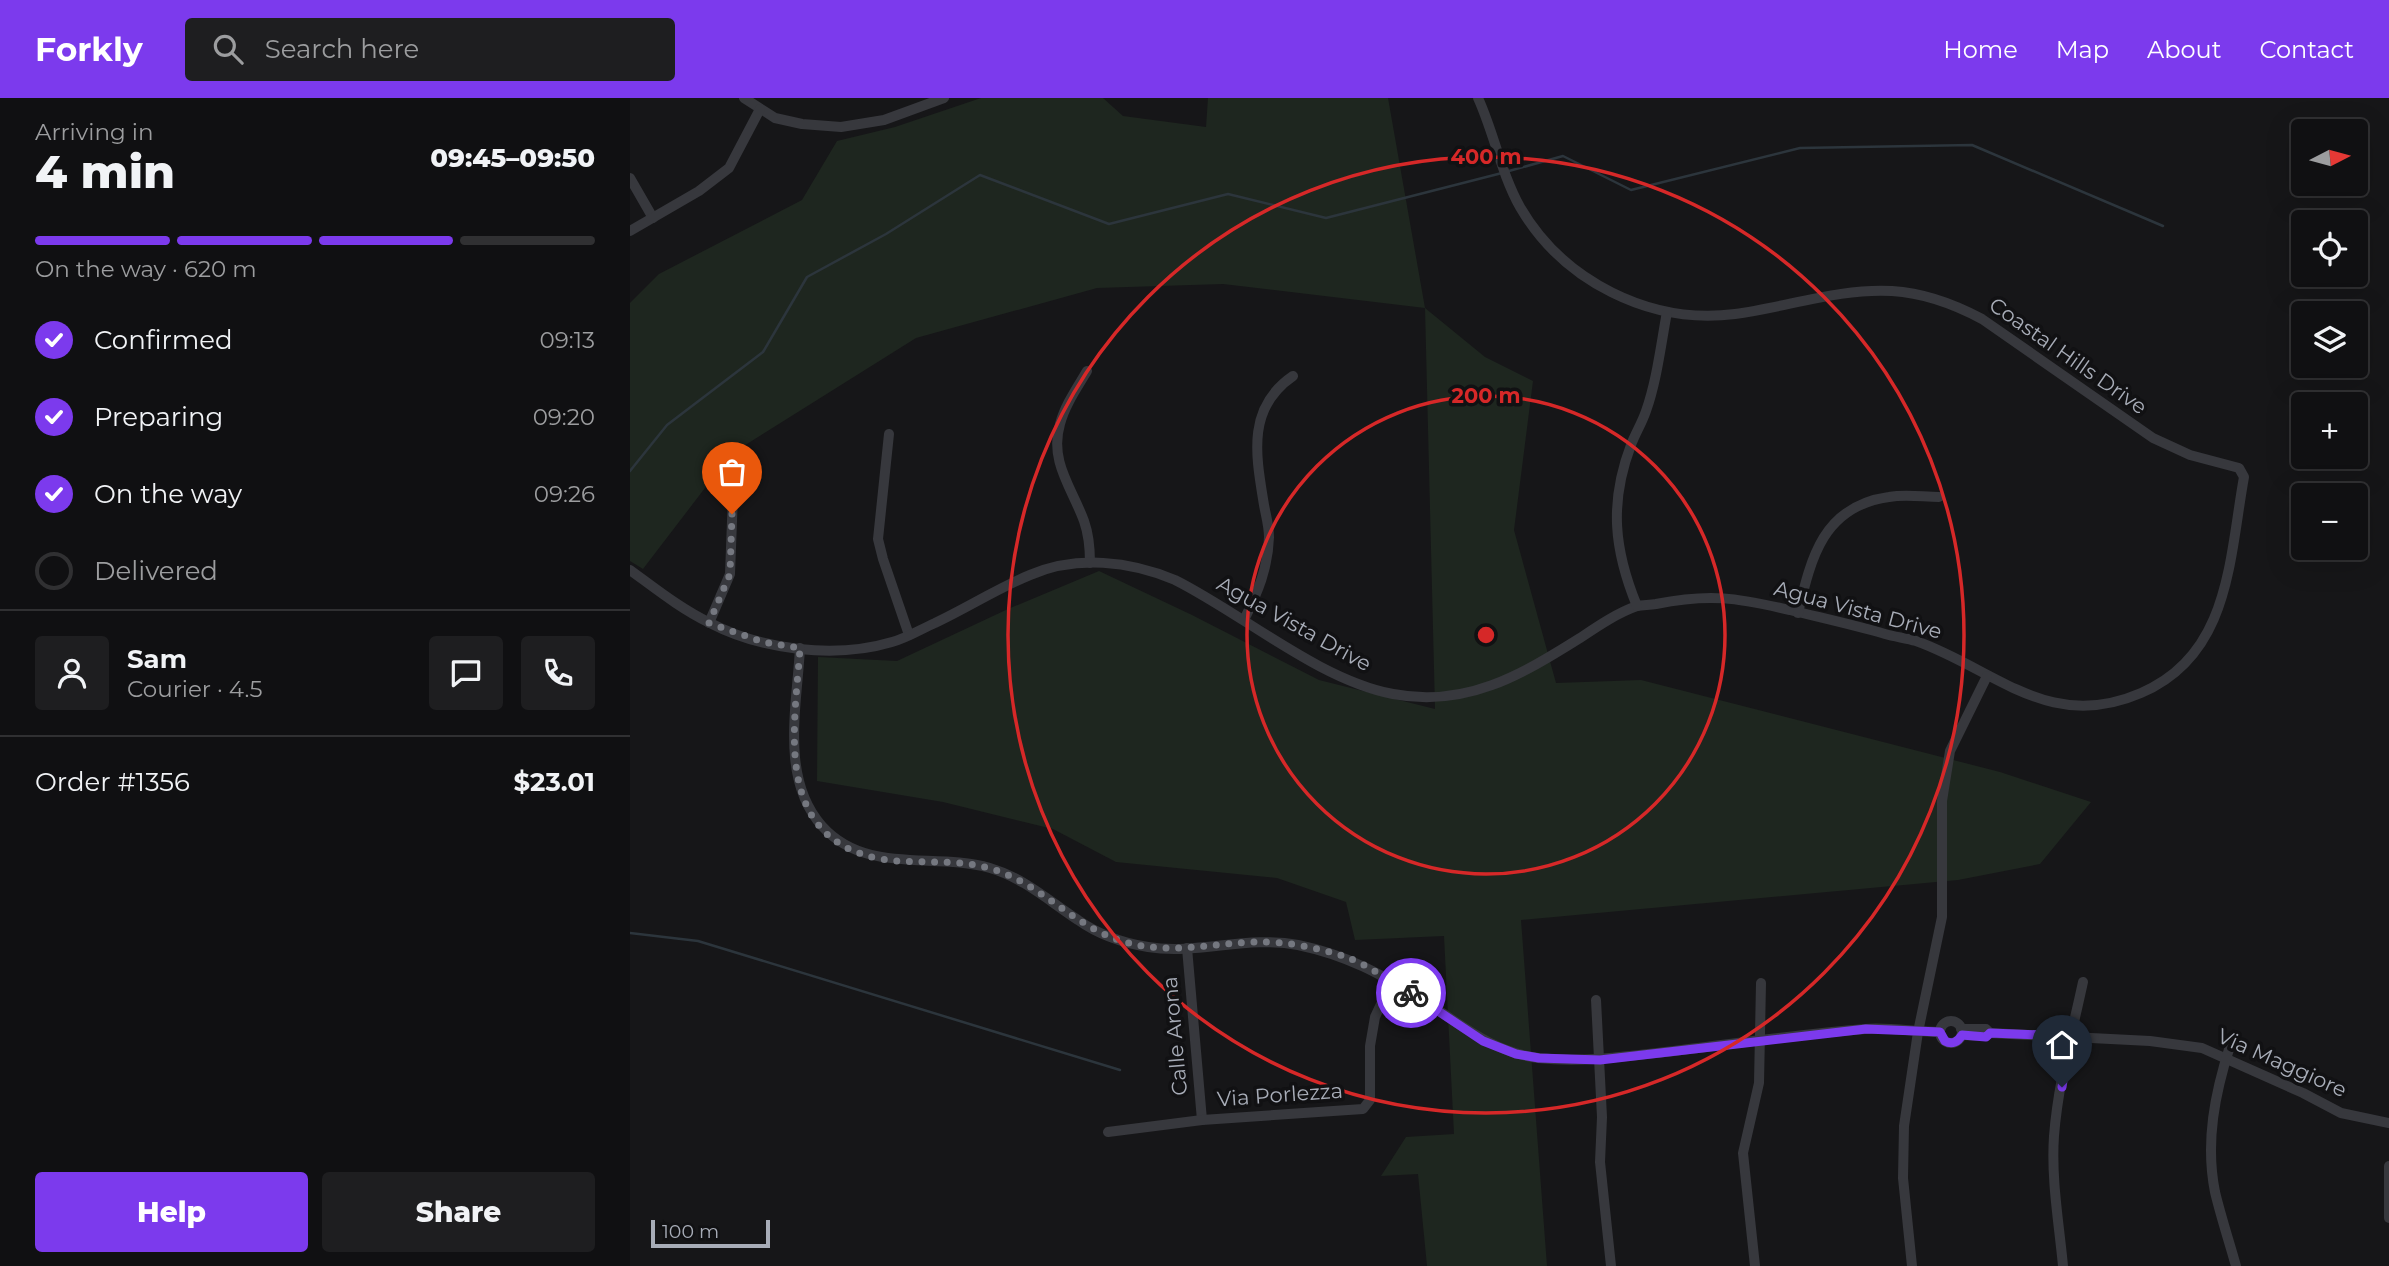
<!DOCTYPE html>
<meta charset="utf-8">
<style>
body{margin:0;font-family:Montserrat,sans-serif;background:#1e1e20;color:#f1f3f6;height:100vh;display:flex;flex-direction:column;font-size:26px;white-space:nowrap}
*{box-sizing:border-box;margin:0}
p{font-size:23px;color:#9c9d9f}
.icon{flex:none;width:38px;height:38px;fill:none;stroke:currentColor;stroke-width:2;stroke-linecap:round;stroke-linejoin:round}
.map{position:relative;flex:1;overflow:hidden}
.sheet{display:flex;flex-direction:column;background:#101012;width:630px}
.sheet>*{flex:none}
.needle{width:46px;rotate:84deg}
.tools{position:absolute;left:1661px;top:21px;display:grid;gap:14px}
.tools a{display:grid;place-items:center;width:77px;height:77px;border-radius:7px;background:#101012;box-shadow:0 7px 28px #0002,0 0 0 2px #303032;font-size:35px}
.scale{position:absolute;left:21px;bottom:18px;width:119px;box-sizing:border-box;padding-left:7px;border:4px solid #a8adb8;border-top:0;font-size:19px;line-height:24px;white-space:nowrap;color:#a8adb8;-webkit-text-stroke:5px #111113;paint-order:stroke}
.pin{position:absolute;display:grid;place-items:center;width:60px;height:60px;color:#fff;margin:-72px -30px;border-radius:50% 50% 50% 0;rotate:-45deg;box-shadow:0 0 7px #0007}
.pin .icon{rotate:45deg}
.courier{position:absolute;display:grid;place-items:center;width:70px;height:70px;margin:-35px;border:5px solid #7c3aed;border-radius:50%;background:#fff;color:#222;box-shadow:0 2px 9px #0007}
.head em{font-style:normal;font-weight:800}
.head div{display:flex;flex-direction:column-reverse}
.head{display:flex;align-items:center;justify-content:space-between;height:119px;padding:0 35px}
h1{font-size:46px;font-weight:800;line-height:52px}
.bar{display:grid;grid-template-columns:repeat(4,1fr);gap:10px 7px;align-content:center;height:84px;padding:0 35px}
.bar i{height:9px;border-radius:5px;background:#303032}
.bar .active{background:#7c3aed}
.bar p{grid-column:span 4}
.line{display:flex;align-items:center;gap:18px;padding:0 35px;border-top:2px solid #303032}
.line div{flex:1}
.round{display:grid;place-items:center;flex:none;width:74px;height:74px;border-radius:7px;background:#1e1e20}
ol{padding:0 35px;list-style:none}
li{display:flex;align-items:center;gap:21px;height:77px}
li p{margin-inline-start:auto}
li .icon{padding:7px;border-radius:50%;background:#7c3aed;color:#fff;stroke-width:4}
li:last-child{color:#9c9d9f}
li i{width:38px;height:38px;border:4px solid #303032;border-radius:50%}
.cta{display:flex;gap:14px;margin-top:auto;padding:14px 35px}
.cta a{flex:1;height:80px;border-radius:7px;background:#7c3aed;color:#fff;font-size:28px;font-weight:800;line-height:80px;text-align:center}
.cta a+a{background:#1e1e20;color:#f1f3f6}
header{display:flex;align-items:center;gap:42px;box-sizing:border-box;height:98px;padding:0 35px;background:#7c3aed;color:#fff}
header strong{font-size:33px}
nav{display:flex;gap:38px;margin-inline-start:auto;font-size:24px}
.search{width:490px;height:63px;background:#1e1e20;display:flex;align-items:center;gap:18px;box-sizing:border-box;padding:0 24px;border-radius:7px;color:#9c9d9f;font-size:26px}
main{display:flex;flex:1;min-height:0}
.map>svg:first-child{display:block}
.green{fill:#1e261f}
.lines{fill:none;stroke-linecap:round;stroke-linejoin:round}
.stream{stroke:#2c353c;stroke-width:2.5}
.street{stroke:#37383d;stroke-width:10}
.done{stroke:#757880;stroke-width:7;stroke-dasharray:0 12.6}
.route{stroke:#7c3aed;stroke-width:9}
.ring{fill:none;stroke:#d62828;stroke-width:3.5}
.labels{text-anchor:middle;stroke-width:7;stroke-linejoin:round;paint-order:stroke}
.street-label{font-size:21px;fill:#a8adb8;stroke:#111113}
.centre{fill:#d62828;stroke:#111113;stroke-width:3.5}
.ring-label{font-size:21px;text-anchor:middle;font-weight:bold;fill:#d62828;stroke:#111113;stroke-width:7;stroke-linejoin:round;paint-order:stroke}
</style>
<header>
<strong>Forkly</strong>
<div class="search"><svg class="icon" aria-label="search" viewBox="0 0 24 24"><circle cx="10" cy="10" r="6"/><path d="M15 15l6 6"/></svg>Search here</div>
<nav><a>Home</a><a>Map</a><a>About</a><a>Contact</a></nav>
</header>
<main>
<section class="sheet">
<div class="head"><div><h1>4 min</h1><p>Arriving in</p></div><em>09:45–09:50</em></div>
<div class="bar"><i class="active"></i><i class="active"></i><i class="active"></i><i></i><p>On the way · 620 m</p></div>
<ol>
<li><svg class="icon" aria-label="check" viewBox="0 0 24 24"><path d="M5 12l5 5 9-10"/></svg>Confirmed<p>09:13</p></li>
<li><svg class="icon" aria-label="check" viewBox="0 0 24 24"><path d="M5 12l5 5 9-10"/></svg>Preparing<p>09:20</p></li>
<li><svg class="icon" aria-label="check" viewBox="0 0 24 24"><path d="M5 12l5 5 9-10"/></svg>On the way<p>09:26</p></li>
<li><i></i>Delivered</li>
</ol>
<div class="line" style="height:126px"><a class="round"><svg class="icon" aria-label="person" viewBox="0 0 24 24"><circle cx="12" cy="8" r="4"/><path d="M4 21q1-7 8-7t8 7"/></svg></a><div><b>Sam</b><p>Courier · 4.5</p></div><a class="round"><svg class="icon" aria-label="chat" viewBox="0 0 24 24"><path d="M4 5h16v11H9l-5 4z"/></svg></a><a class="round"><svg class="icon" aria-label="phone" viewBox="0 0 24 24"><path d="M5 4h4l2 5-3 2q2 4 5 5l2-3 5 2v4C11 20 4 13 5 4z"/></svg></a></div>
<div class="line" style="height:91px"><div>Order #1356</div><b>$23.01</b></div>
<div class="cta"><a>Help</a><a>Share</a></div>
</section>
<div class="map">
<svg width="1759" height="1168" viewBox="0 0 1759 1168">
<rect width="100%" height="100%" fill="#161618"/>
<polygon class="green" points="351,0 473,0 493,18 576,29 578,0 758,0 795,210 855,259 903,283 884,432 926,585 1011,582 1370,674 1461,704 1410,766 1328,782 891,822 917,1168 797,1168 788,1076 751,1078 776,1039 824,1036 814,838 725,842 716,804 647,780 486,764 423,731 313,704 187,683 188,559 267,563 378,511 469,473 562,517 689,582 805,611 795,210 593,186 467,190 286,240 101,356 13,471 0,463 0,205 29,176 172,102 207,43 265,29"/>
<g class="lines">
<g class="stream">
<polyline points="879,73 933,58 1001,92 1170,50 1342,47 1533,128"/>
<polyline points="0,373 37,327 133,254 177,179 256,136 350,77 479,126 598,96 696,120 872,75"/>
<polyline points="0,835 68,843 490,972"/>
</g>
<g class="street">
<polyline points="114,0 145,20 172,26 211,29 254,22 314,0"/>
<polyline points="0,80 23,120"/>
<polyline points="0,133 69,93 99,70 130,11"/>
<path d="M457,273C447,290 435,307 430,326C419,363 442,390 454,423C459,437 460,450 460,465"/>
<polyline points="259,336 248,441 253,461 279,537"/>
<path d="M0,472C26,491 51,511 80,525C132,552 205,561 262,544C277,540 291,531 305,525C337,510 368,490 400,477C447,457 500,463 545,482C613,516 689,582 763,596C836,610 891,577 950,540C968,528 987,515 1007,508C1013,507 1020,507 1026,506C1081,495 1107,500 1160,512C1192,520 1224,527 1255,536C1265,539 1276,540 1286,543C1365,571 1419,635 1511,595C1600,557 1599,462 1614,379L1609,370L1560,357L1523,340L1352,221C1324,206 1295,195 1262,193C1210,190 1157,209 1105,216C1020,227 933,183 890,109C871,75 864,35 848,0"/>
<path d="M1007,508C984,452 979,405 1001,347C1005,336 1012,325 1016,313C1027,282 1031,246 1037,214"/>
<path d="M1168,515C1181,460 1193,408 1259,399C1276,396 1293,399 1309,399"/>
<path d="M614,522C628,494 638,470 639,439C639,428 636,418 634,407C626,358 616,310 663,278"/>
<polyline points="79,525 100,476 103,397"/>
<path d="M170,550C167,608 150,681 192,728C236,777 303,754 360,770C394,780 419,803 448,822C469,837 493,845 518,849C568,857 618,837 668,847C717,857 751,876 793,902C830,926 862,954 908,960C954,965 998,958 1044,953C1108,945 1171,936 1235,931C1260,929 1285,934 1310,934"/>
<polyline points="557,850 572,1022"/>
<polyline points="966,902 972,1019 970,1064 981,1168"/>
<circle cx="1321" cy="934" r="11"/>
<polyline points="1331,931 1356,931 1360,935 1356,938 1332,937"/>
<polyline points="1360,935 1520,943 1572,950 1673,995 1711,1015 1759,1025"/>
<path d="M1600,948C1585,995 1575,1044 1585,1094C1591,1119 1599,1143 1606,1168"/>
<polyline points="478,1034 572,1022 733,1011 740,1002 740,948 745,919 762,883"/>
<polyline points="1759,1120 1759,1068"/>
<polyline points="1125,1168 1113,1055 1129,985 1131,885"/>
<polyline points="1282,1168 1273,1080 1274,1028 1288,934 1312,819 1312,703 1320,653 1357,578"/>
<path d="M1433,1168C1429,1125 1421,1081 1424,1038C1428,986 1442,935 1453,884"/>
</g>
</g>
<g class="lines">
<path class="done" d="M102,416L100,476L79,525L133,544L170,550C165,627 142,737 246,760C284,768 324,759 362,771C412,786 445,830 495,844C540,857 582,845 627,844C655,843 689,850 716,859C738,867 760,883 781,895"/>
<path class="route" d="M781,895L853,943L886,956L909,960L970,962L1236,931L1310,934L1315,943C1322,947 1328,944 1332,937L1356,939L1360,935L1440,938L1432,989"/>
</g>
<g class="ring">
<circle cx="856" cy="537" r="239"/>
<circle cx="856" cy="537" r="478"/>
</g>
<g class="labels">
<g class="street-label">
<text transform="translate(1438 258) rotate(35)" y="7">Coastal Hills Drive</text>
<text transform="translate(1228 512) rotate(15)" y="7">Agua Vista Drive</text>
<text transform="translate(664 526) rotate(29)" y="7">Agua Vista Drive</text>
<text transform="translate(545 938) rotate(-95)" y="7">Calle Arona</text>
<text transform="translate(1652 965) rotate(24)" y="7">Via Maggiore</text>
<text transform="translate(650 997) rotate(-4)" y="7">Via Porlezza</text>
</g>
</g>
<circle cx="856" cy="537" r="10" class="centre"/>
<g class="ring-label">
<text x="856" y="66">400 m</text>
<text x="856" y="305">200 m</text>
</g>
</svg>
<div class="tools">
<a><svg class="needle" viewBox="-14 -14 28 28"><path d="M0-13l5 13h-10z" fill="#e53935"/><path d="M0 13l5-13h-10z" fill="#9c9d9f"/></svg></a>
<a><svg class="icon" aria-label="locate" viewBox="0 0 24 24"><circle cx="12" cy="12" r="6"/><path d="M12 2v4M12 18v4M2 12h4M18 12h4"/></svg></a>
<a><svg class="icon" aria-label="layers" viewBox="0 0 24 24"><path d="M12 4l9 5-9 5-9-5zM3 14l9 5 9-5"/></svg></a>
<a>+</a>
<a>−</a>
</div>
<div class="scale">100 m</div>
<div class="pin" style="left:102px;top:416px;background:#ea580c"><svg class="icon" aria-label="bag" viewBox="0 0 24 24"><path d="M5 8h14l-1 12H6zM9 8a3 3 0 0 1 6 0"/></svg></div>
<div class="pin" style="left:1432px;top:989px;background:#1f2937"><svg class="icon" aria-label="home" viewBox="0 0 24 24"><path d="M3 11l9-7 9 7M6 9v11h12V9"/></svg></div>
<div class="courier" style="left:781px;top:895px"><svg class="icon" aria-label="bike" viewBox="0 0 24 24"><circle cx="6" cy="16" r="4"/><circle cx="18" cy="16" r="4"/><path d="M6 16l4-8h5l3 8M10 8l3 8H6M13 5h3"/></svg></div>
</div>
</main>
